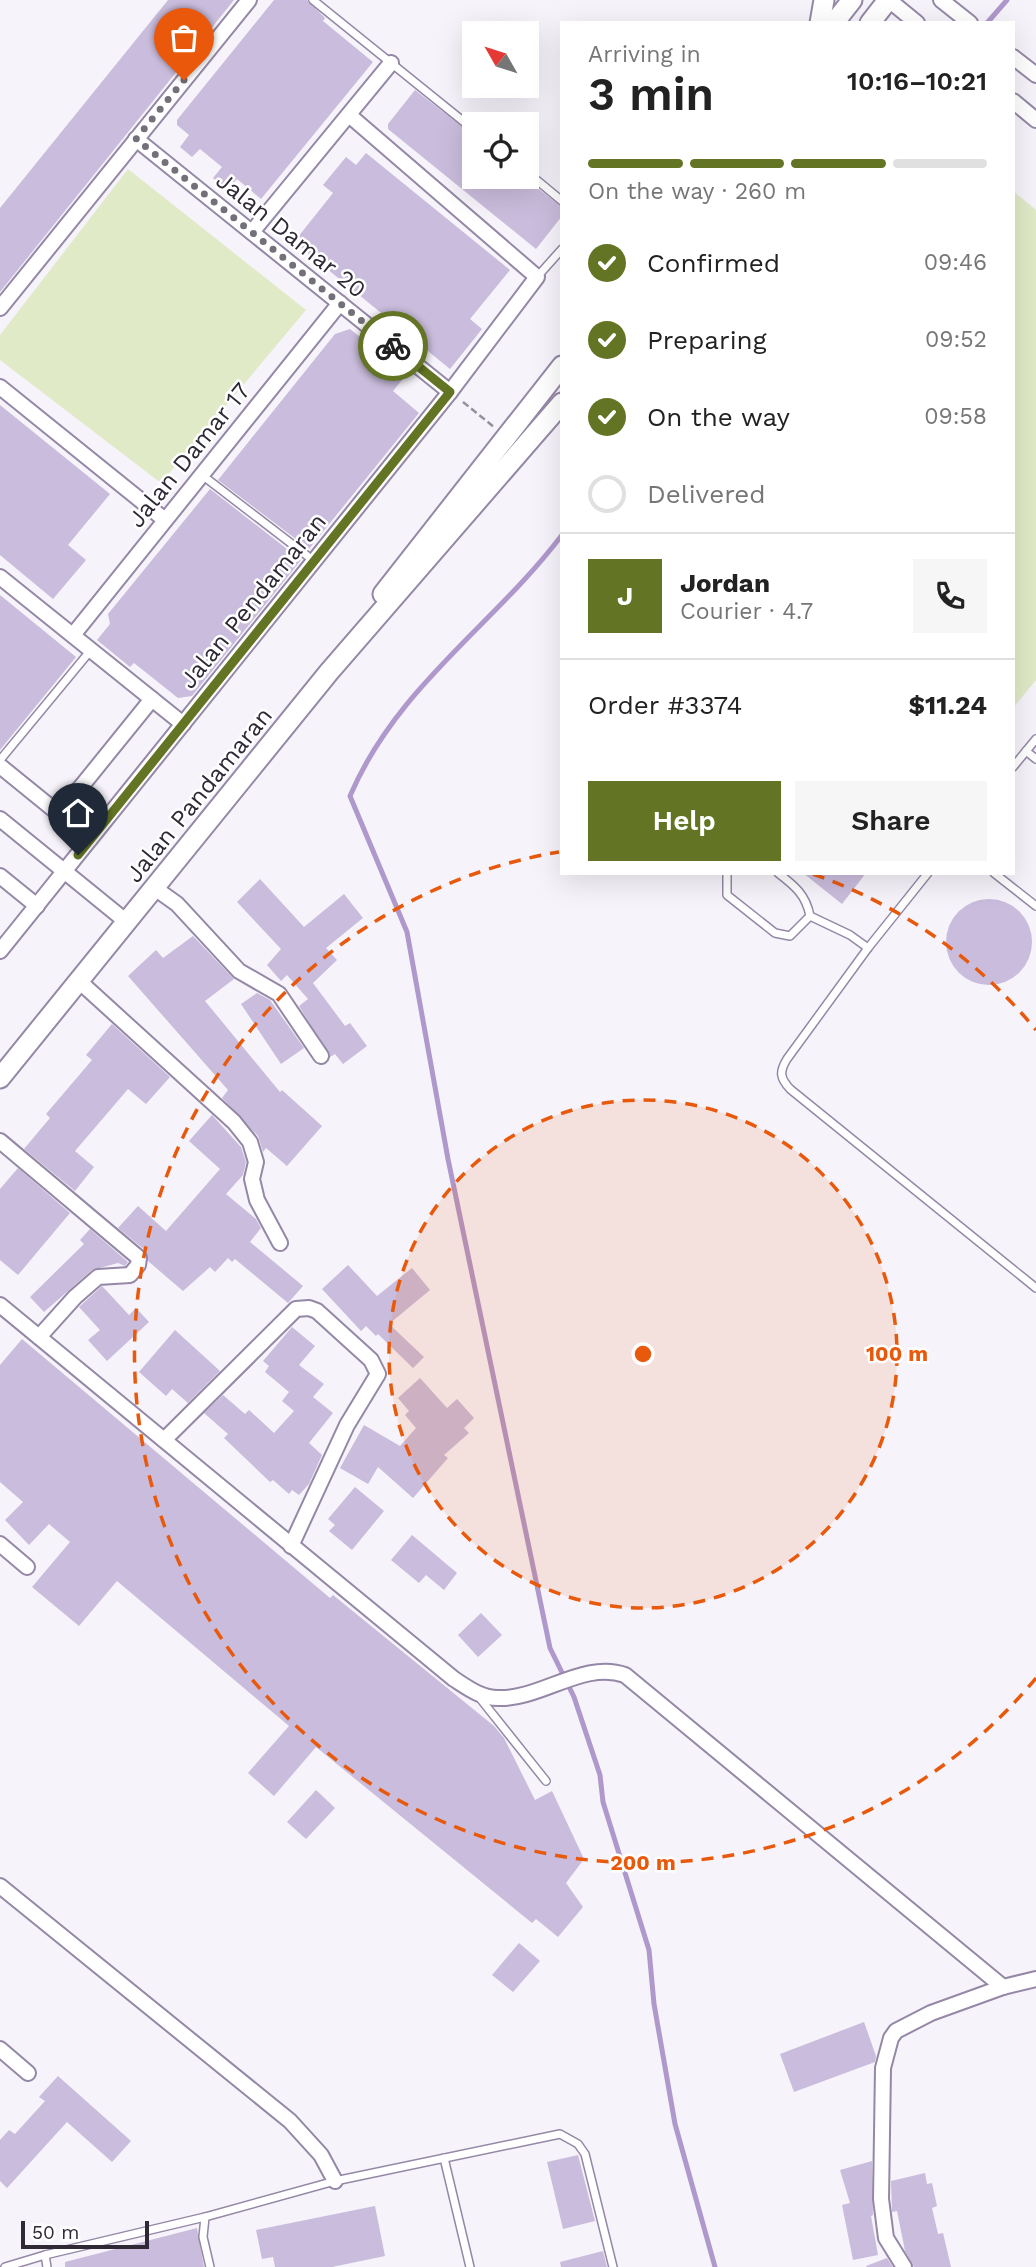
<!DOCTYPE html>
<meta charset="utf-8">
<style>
body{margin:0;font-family:"Work Sans",sans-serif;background:#f6f6f6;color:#222;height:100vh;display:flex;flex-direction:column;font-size:26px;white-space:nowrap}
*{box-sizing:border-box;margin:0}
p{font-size:23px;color:#767676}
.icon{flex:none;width:38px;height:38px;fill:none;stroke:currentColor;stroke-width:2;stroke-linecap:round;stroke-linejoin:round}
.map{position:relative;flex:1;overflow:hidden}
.details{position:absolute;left:560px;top:21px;width:455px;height:854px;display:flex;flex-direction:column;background:#fff;border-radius:0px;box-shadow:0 7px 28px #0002}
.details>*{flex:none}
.needle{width:46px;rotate:309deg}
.controls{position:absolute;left:462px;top:21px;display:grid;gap:14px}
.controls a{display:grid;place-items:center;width:77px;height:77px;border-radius:0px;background:#fff;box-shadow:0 7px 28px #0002;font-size:35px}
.scale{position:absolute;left:21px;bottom:18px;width:128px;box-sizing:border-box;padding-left:7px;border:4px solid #2e2935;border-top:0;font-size:19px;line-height:24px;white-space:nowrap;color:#2e2935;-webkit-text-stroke:5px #fff;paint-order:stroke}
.pin{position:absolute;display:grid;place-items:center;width:60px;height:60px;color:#fff;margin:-72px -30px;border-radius:50% 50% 50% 0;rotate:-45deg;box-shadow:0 0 7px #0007}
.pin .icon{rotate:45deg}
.courier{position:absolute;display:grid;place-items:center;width:70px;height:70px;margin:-35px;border:5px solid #637524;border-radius:50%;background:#fff;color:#222;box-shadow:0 2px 9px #0007}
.overview em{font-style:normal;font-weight:600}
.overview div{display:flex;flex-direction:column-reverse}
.overview{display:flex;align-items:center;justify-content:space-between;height:119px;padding:0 28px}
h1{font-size:46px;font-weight:600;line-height:52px}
.bar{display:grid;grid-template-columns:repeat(4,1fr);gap:10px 7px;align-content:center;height:84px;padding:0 28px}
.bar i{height:9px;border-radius:5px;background:#e0e0e0}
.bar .current{background:#637524}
.bar p{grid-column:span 4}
.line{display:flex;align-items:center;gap:18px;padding:0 28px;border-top:2px solid #e0e0e0}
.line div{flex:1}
.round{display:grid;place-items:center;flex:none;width:74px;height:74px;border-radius:0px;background:#f6f6f6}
ol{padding:0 28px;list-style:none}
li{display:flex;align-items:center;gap:21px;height:77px}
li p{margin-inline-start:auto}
li .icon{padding:7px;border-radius:50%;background:#637524;color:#fff;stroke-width:4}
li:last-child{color:#767676}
li i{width:38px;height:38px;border:4px solid #e0e0e0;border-radius:50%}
.primary-button{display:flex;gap:14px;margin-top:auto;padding:14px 28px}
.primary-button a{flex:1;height:80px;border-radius:0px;background:#637524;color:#fff;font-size:28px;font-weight:600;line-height:80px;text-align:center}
.primary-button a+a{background:#f6f6f6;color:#222}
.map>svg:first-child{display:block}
.green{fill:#e0eac7}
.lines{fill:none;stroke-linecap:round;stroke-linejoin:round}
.stream{stroke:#af98cb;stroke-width:5}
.building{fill:#cabcdc}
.lane-casing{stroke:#9588a6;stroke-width:10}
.street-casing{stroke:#9588a6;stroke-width:18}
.secondary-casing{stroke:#9588a6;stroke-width:23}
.path{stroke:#95919a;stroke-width:2.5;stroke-dasharray:7 3.5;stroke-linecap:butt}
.lane{stroke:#fff;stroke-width:7}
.street{stroke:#fff;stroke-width:14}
.secondary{stroke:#fff;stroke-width:19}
.done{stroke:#74707a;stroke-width:7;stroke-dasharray:0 12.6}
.route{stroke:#637524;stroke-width:9}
.ring{fill:none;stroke:#e8590c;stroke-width:3.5;stroke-dasharray:12 9}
.labels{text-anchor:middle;stroke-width:5;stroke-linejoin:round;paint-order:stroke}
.street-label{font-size:24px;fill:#2e2935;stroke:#fff}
.centre{fill:#e8590c;stroke:#fff;stroke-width:3.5}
.ring-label{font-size:21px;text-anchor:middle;font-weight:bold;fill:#e8590c;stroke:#fff;stroke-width:5;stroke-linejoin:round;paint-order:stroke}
</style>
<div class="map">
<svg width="1036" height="2267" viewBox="0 0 1036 2267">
<rect width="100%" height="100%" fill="#f6f3fa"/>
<g class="green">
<polygon points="128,169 306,310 161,483 0,360 0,335"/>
<polygon points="1013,191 1036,210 1036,680 1013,708"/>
</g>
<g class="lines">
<g class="stream">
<polyline points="987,23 1007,0"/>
<path d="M562,535C493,626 397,686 350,796L407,932L448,1159L550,1648L574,1697L600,1775L603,1802L649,1950L654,2004L675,2124L715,2267"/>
</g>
</g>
<g class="building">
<polygon points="168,0 234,0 0,292 0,208"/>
<polygon points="274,0 307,0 325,18 323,21 373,62 261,199 237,179 227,190 213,178 222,167 200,149 192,157 180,147 189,135 177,125 177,120"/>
<polygon points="415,90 474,136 474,177 523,177 562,207 562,216 536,249 388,129 388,124"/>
<polygon points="366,153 510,270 470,319 482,329 450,369 294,242 333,193 323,185 346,157 356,165"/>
<polygon points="350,329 407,374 393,391 419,413 309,549 218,480 335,334"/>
<polygon points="0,405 110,494 68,545 86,560 53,599 0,555"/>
<polygon points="210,489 301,560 192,696 178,698 134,663 130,667 97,640 110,624 108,614"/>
<polygon points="0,595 76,657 0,750"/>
<polygon points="803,873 866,873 842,904"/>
<polygon points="260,879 304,927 344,894 363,918 326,948 337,960 313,983 345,1026 350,1023 367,1046 343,1064 335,1054 330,1057 299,1006 308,999 287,975 281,981 267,965 281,949 237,902"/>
<circle cx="989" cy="942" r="43"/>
<polygon points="193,936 234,979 205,1001 280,1092 282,1090 322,1126 287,1166 266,1148 263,1152 258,1136 222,1098 228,1090 128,976 156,950 163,958"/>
<polygon points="257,993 270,1000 304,1048 281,1064 241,1004"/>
<polygon points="112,1024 170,1077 146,1104 128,1089 75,1151 94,1167 75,1191 24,1149 50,1118 46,1114 92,1060 86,1055"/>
<polygon points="212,1115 241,1147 246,1162 243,1175 226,1194 256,1219 261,1228 250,1242 303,1286 288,1303 235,1259 232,1262 228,1258 215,1272 210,1267 183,1291 148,1261 146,1251 118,1228 138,1206 166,1231 220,1169 189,1141"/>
<polygon points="18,1168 70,1213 18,1275 0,1260 0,1189"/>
<polygon points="90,1229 128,1262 125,1266 118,1263 92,1270 44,1312 30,1297 84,1244 80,1240"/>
<polygon points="348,1265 377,1296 412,1268 430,1290 389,1324 424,1357 413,1368 378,1334 376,1336 366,1326 361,1331 322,1289"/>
<polygon points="102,1286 129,1315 136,1308 149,1322 107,1361 88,1340 100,1330 79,1307"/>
<polygon points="292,1327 315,1346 299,1365 324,1384 313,1397 333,1413 309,1443 322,1455 309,1484 299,1495 292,1490 289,1494 273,1480 270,1482 224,1438 228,1434 204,1413 223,1395 245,1414 249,1410 274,1433 294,1411 282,1401 289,1392 265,1372 269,1366 263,1361"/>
<polygon points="175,1330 220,1371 188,1403 172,1389 166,1396 139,1372"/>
<polygon points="22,1339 330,1598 333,1595 494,1726 504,1738 535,1800 552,1791 584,1859 566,1883 583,1907 558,1937 536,1919 532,1923 316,1747 274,1796 248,1773 289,1726 117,1581 79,1626 32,1587 70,1542 49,1524 29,1545 5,1520 23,1502 0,1482 0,1365"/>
<polygon points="420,1378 447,1408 457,1399 474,1418 464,1428 469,1433 444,1455 448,1458 413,1498 378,1467 368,1484 340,1468 364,1425 400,1446 416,1428 405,1415 409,1411 398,1398"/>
<polygon points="355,1487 384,1511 352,1550 329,1531 335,1525 328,1519"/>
<polygon points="412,1535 457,1573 444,1590 426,1575 419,1583 391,1560"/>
<polygon points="481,1613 502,1635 478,1657 458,1635"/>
<polygon points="316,1790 335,1808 306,1839 287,1822"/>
<polygon points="519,1943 540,1961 513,1992 492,1975"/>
<polygon points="864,2022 876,2056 875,2062 794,2092 780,2054"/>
<polygon points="58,2076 131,2141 112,2162 67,2122 7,2188 0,2181 0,2140 9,2130 15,2134 45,2101 39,2097"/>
<polygon points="578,2155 595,2221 563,2229 547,2162"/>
<polygon points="872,2161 873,2215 871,2216 878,2255 853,2260 842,2205 850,2203 840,2170"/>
<polygon points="925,2173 927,2184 932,2183 937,2206 932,2208 938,2234 943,2233 951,2267 914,2267 905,2251 897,2211 892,2212 891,2181"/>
<polygon points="375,2206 385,2256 332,2267 275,2267 273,2257 262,2259 256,2230"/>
<polygon points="197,2228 204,2267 65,2267 65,2262"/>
<polygon points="603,2251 607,2267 561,2267 560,2262"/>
<polygon points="887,2258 893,2267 867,2267 866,2266"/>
</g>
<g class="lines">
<defs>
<g id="lane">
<polyline points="313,0 474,130"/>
<polyline points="527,172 562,201"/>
<polyline points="537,277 562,249"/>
<polyline points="202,475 314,561"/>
<polyline points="1026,751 1036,759"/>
<polyline points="0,760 91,650"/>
<polyline points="1013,767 1036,739"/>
<path d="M727,873V895L775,933L790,936L810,916C806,895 795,886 778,873"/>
<path d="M928,873L868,948L787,1059C779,1072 780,1078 790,1089L1036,1288"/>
<polyline points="994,873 1036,906"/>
<polyline points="810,916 850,935 868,948"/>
<polyline points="479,1697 546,1781"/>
<polyline points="444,2158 470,2267"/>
<polyline points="5,2267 45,2255"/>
<polyline points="47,2267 45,2255 205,2217"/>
<polyline points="210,2267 203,2237 205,2217 335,2181 560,2134 578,2144 585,2154 613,2267"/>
</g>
<g id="street">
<polyline points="889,0 917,23"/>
<polyline points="941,0 970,23"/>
<polyline points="1013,57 1036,75"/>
<polyline points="1013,101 1036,120"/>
<polyline points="136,139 450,392"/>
<polyline points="252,232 391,63"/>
<polyline points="0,308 249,0"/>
<polyline points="0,387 165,520"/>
<polyline points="0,577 183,724"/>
<polyline points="73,635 340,303"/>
<polyline points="0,766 90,839"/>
<polyline points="59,814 152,699"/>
<polyline points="0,819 128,923"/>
<polyline points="0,876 37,906"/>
<polyline points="156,889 177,904 239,971 279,994 321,1056"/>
<polyline points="0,951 450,392 537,277 349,115"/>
<polyline points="79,981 234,1122 250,1142 256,1162 252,1179 257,1200 280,1243"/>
<polyline points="0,1141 139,1258 138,1265 130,1275 98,1277 75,1297 39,1337"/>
<path d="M0,1305L454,1679C468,1688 481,1698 498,1698C540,1700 584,1660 625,1675L1003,1987"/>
<polyline points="164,1440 296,1309 309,1308 317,1311 371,1360 378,1374 347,1425 291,1546"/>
<polyline points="0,1544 27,1567"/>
<polyline points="0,1886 290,2121 321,2155 335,2181"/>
<polyline points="0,2049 28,2073"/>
<polyline points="904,2267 886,2238 881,2199 883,2068 891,2038 896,2031 931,2013 1003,1987 1036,1979"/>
</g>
<g id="secondary">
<polyline points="820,23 824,0"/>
<polyline points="834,23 852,0"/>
<polyline points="870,23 888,0"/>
<polyline points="383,594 562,366"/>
<polyline points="0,1078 329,672 562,403"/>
</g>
</defs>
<use href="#lane" class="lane-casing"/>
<use href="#street" class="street-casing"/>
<use href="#secondary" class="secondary-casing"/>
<polyline class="path" points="463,402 494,427"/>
<use href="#lane" class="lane"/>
<use href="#street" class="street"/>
<use href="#secondary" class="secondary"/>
</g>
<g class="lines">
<polyline class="done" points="184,80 136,139 393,346"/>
<polyline class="route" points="78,855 450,392 393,346"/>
</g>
<circle cx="643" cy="1354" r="254" fill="#e8590c" fill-opacity=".12"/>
<g class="ring">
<circle cx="643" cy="1354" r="254"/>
<path d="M1036 1678A509 509 0 1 1 559 852M813 874A509 509 0 0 1 1036 1030"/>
</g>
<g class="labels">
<g class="street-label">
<text transform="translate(291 235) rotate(39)" y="8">Jalan Damar 20</text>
<text transform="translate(189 455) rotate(-51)" y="8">Jalan Damar 17</text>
<text transform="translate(253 601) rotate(-51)" y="8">Jalan Pendamaran</text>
<text transform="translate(199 795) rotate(-51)" y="8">Jalan Pandamaran</text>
</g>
</g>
<circle cx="643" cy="1354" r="10" class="centre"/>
<g class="ring-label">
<text x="897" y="1361">100 m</text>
<text x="643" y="1870">200 m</text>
</g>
</svg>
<div class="controls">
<a><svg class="needle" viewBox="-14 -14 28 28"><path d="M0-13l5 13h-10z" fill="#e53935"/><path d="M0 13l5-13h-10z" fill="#767676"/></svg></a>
<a><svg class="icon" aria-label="locate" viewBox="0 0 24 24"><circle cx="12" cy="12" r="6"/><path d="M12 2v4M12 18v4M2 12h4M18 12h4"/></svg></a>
</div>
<div class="scale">50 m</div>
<div class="pin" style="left:184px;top:80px;background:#ea580c"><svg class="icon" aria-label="bag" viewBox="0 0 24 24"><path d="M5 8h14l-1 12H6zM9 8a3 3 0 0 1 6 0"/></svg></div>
<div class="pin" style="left:78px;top:855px;background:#1f2937"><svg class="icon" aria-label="home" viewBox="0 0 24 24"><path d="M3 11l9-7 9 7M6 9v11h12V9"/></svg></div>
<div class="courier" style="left:393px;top:346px"><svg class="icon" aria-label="bike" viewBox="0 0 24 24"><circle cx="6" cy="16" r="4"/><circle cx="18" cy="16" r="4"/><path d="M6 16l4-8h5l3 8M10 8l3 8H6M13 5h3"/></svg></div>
<section class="details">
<div class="overview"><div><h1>3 min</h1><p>Arriving in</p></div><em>10:16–10:21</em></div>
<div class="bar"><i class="current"></i><i class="current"></i><i class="current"></i><i></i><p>On the way · 260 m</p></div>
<ol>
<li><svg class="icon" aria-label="check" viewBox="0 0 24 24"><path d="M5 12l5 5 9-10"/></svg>Confirmed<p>09:46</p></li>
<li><svg class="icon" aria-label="check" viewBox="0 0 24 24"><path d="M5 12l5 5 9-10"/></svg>Preparing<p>09:52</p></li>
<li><svg class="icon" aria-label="check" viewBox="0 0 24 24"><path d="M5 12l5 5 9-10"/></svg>On the way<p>09:58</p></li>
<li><i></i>Delivered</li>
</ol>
<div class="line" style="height:126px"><b class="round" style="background:#637524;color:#fff">J</b><div><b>Jordan</b><p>Courier · 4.7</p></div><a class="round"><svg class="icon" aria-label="phone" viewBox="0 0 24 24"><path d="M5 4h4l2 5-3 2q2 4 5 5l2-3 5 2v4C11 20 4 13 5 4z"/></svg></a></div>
<div class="line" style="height:91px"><div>Order #3374</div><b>$11.24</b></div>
<div class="primary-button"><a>Help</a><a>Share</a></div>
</section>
</div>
